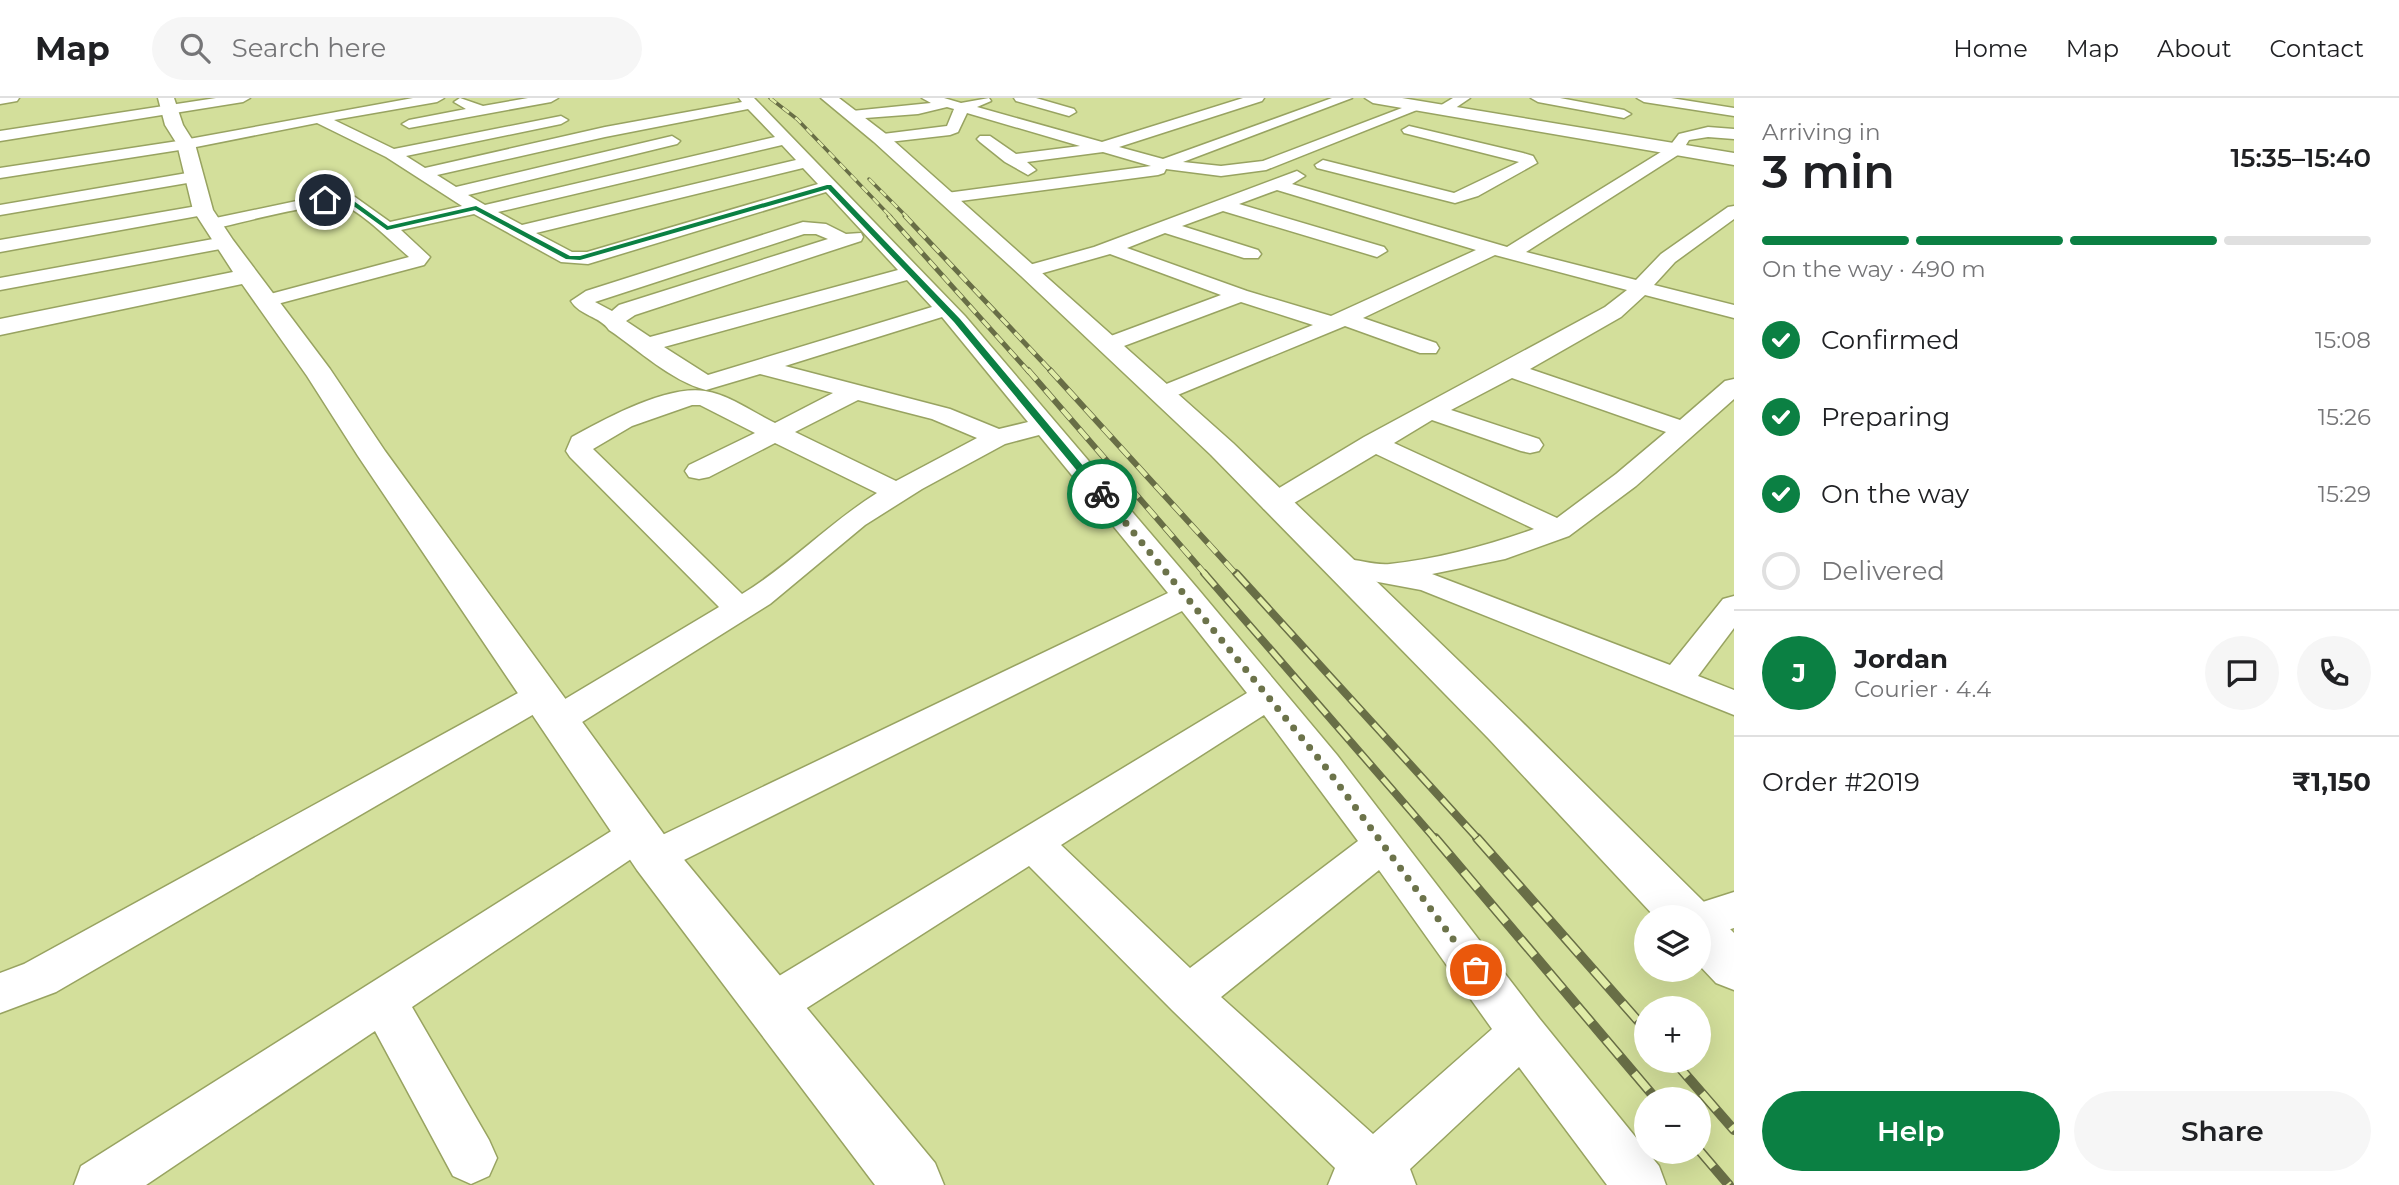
<!DOCTYPE html>
<meta charset="utf-8">
<style>
body{margin:0;font-family:Montserrat,sans-serif;background:#f6f6f6;color:#202124;height:100vh;display:flex;flex-direction:column;font-size:26px;white-space:nowrap}
*{box-sizing:border-box;margin:0}
p{font-size:23px;color:#757577}
.icon{flex:none;width:38px;height:38px;fill:none;stroke:currentColor;stroke-width:2;stroke-linecap:round;stroke-linejoin:round}
.map{position:relative;flex:1;overflow:hidden}
.panel{display:flex;flex-direction:column;background:#fff;width:665px}
.panel>*{flex:none}
.tools{position:absolute;left:1634px;top:807px;display:grid;gap:14px}
.tools a{display:grid;place-items:center;width:77px;height:77px;border-radius:50%;background:#fff;box-shadow:0 7px 28px #0002;font-size:35px}
.pin{position:absolute;display:grid;place-items:center;width:60px;height:60px;color:#fff;margin:-30px;border:4px solid #fff;border-radius:50%;box-shadow:0 2px 7px #0007}
.courier{position:absolute;display:grid;place-items:center;width:70px;height:70px;margin:-35px;border:5px solid #0b8043;border-radius:50%;background:#fff;color:#222;box-shadow:0 2px 9px #0007}
.summary em{font-style:normal;font-weight:600}
.summary div{display:flex;flex-direction:column-reverse}
.summary{display:flex;align-items:center;justify-content:space-between;height:119px;padding:0 28px}
h1{font-size:46px;font-weight:600;line-height:52px}
.bar{display:grid;grid-template-columns:repeat(4,1fr);gap:10px 7px;align-content:center;height:84px;padding:0 28px}
.bar i{height:9px;border-radius:5px;background:#e0e0e0}
.bar .on{background:#0b8043}
.bar p{grid-column:span 4}
.line{display:flex;align-items:center;gap:18px;padding:0 28px;border-top:2px solid #e0e0e0}
.line div{flex:1}
.round{display:grid;place-items:center;flex:none;width:74px;height:74px;border-radius:37px;background:#f6f6f6}
ol{padding:0 28px;list-style:none}
li{display:flex;align-items:center;gap:21px;height:77px}
li p{margin-inline-start:auto}
li .icon{padding:7px;border-radius:50%;background:#0b8043;color:#fff;stroke-width:4}
li:last-child{color:#757577}
li i{width:38px;height:38px;border:4px solid #e0e0e0;border-radius:50%}
.primary-button{display:flex;gap:14px;margin-top:auto;padding:14px 28px}
.primary-button a{flex:1;height:80px;border-radius:42px;background:#0b8043;color:#fff;font-size:28px;font-weight:600;line-height:80px;text-align:center}
.primary-button a+a{background:#f6f6f6;color:#202124}
header{display:flex;align-items:center;gap:42px;box-sizing:border-box;height:98px;padding:0 35px;background:#fff;border-bottom:2px solid #e0e0e0}
header strong{font-size:33px}
nav{display:flex;gap:38px;margin-inline-start:auto;font-size:24px}
.search{width:490px;height:63px;background:#f6f6f6;display:flex;align-items:center;gap:18px;box-sizing:border-box;padding:0 24px;border-radius:38px;color:#757577;font-size:26px}
main{display:flex;flex:1;min-height:0}
.map>svg:first-child{display:block}
.lines{fill:none;stroke-linecap:round;stroke-linejoin:round}
.street-casing{stroke:#98a361;stroke-width:3}
.secondary-casing{stroke:#98a361;stroke-width:3}
.street{fill:#fff;fill-rule:evenodd}
.secondary{fill:#fff;fill-rule:evenodd}
.rail-far4-casing{stroke:#686e46;stroke-width:3.5}
.rail-far3-casing{stroke:#686e46;stroke-width:5}
.rail-far2-casing{stroke:#686e46;stroke-width:6}
.rail-far1-casing{stroke:#686e46;stroke-width:8}
.rail-casing{stroke:#686e46;stroke-width:10}
.rail-far4{stroke:#e0eca7;stroke-width:2.5;stroke-dasharray:8;stroke-linecap:butt}
.rail-far3{stroke:#e0eca7;stroke-width:3.5;stroke-dasharray:10;stroke-linecap:butt}
.rail-far2{stroke:#e0eca7;stroke-width:4.5;stroke-dasharray:13;stroke-linecap:butt}
.rail-far1{stroke:#e0eca7;stroke-width:5;stroke-dasharray:17;stroke-linecap:butt}
.rail{stroke:#e0eca7;stroke-width:7;stroke-dasharray:22;stroke-linecap:butt}
.route{fill:#0b8043}
.done{stroke:#6c734a;stroke-width:7;stroke-dasharray:0 12.6}
</style>
<header>
<strong>Map</strong>
<div class="search"><svg class="icon" aria-label="search" viewBox="0 0 24 24"><circle cx="10" cy="10" r="6"/><path d="M15 15l6 6"/></svg>Search here</div>
<nav><a>Home</a><a>Map</a><a>About</a><a>Contact</a></nav>
</header>
<main>
<div class="map">
<svg width="1734" height="1087" viewBox="0 0 1734 1087">
<rect width="100%" height="100%" fill="#d3df9b"/>
<g class="lines">
<defs>
<g id="street">
<polygon points="0,0 19,0 17,3 0,6"/>
<polygon points="216,0 250,0 243,4 0,43 0,33"/>
<path d="M413,0H444L437,4L334,22L394,51L561,18L568,22L561,26L406,58L425,70L605,29L742,4L739,0H754L965,218L1198,491L1337,657L1539,920L1659,1068L1666,1087H1607L1519,969L1410,1071L1416,1087H1328L1335,1070L1172,912L1029,768L788,922L772,928L756,922L749,907L756,892L1247,595L1182,513L668,770L654,775L640,770L634,759L412,909L489,1042L497,1060L489,1078L471,1086L453,1078L375,933L146,1087H74L81,1068L624,725L638,720L652,725L658,736L656,740L1168,495L1039,337L1005,346L922,391L865,427L770,506L571,631L558,635L545,631L540,622L545,613L719,509L570,359L566,353L572,339C605,321 666,287 705,293C728,296 754,315 775,325L833,295L760,276L706,292C671,283 639,252 609,232C600,218 580,218 571,203L586,193L803,124L826,126L846,136L861,135L863,139L861,143L635,217L626,223L650,239L898,172L826,94L588,166L561,164L474,116L401,132L430,159L424,167L266,209L259,207L255,203L259,199L409,159C394,146 363,115 345,108C326,101 237,126 212,131L203,126L206,122L325,97L355,99L390,124L462,108L386,59L317,25L186,51L0,80V70L178,43ZM748,11L775,39L485,107L468,97L677,46L680,43L672,38L456,89L437,77L605,39ZM782,47L796,62L522,127L498,114ZM803,70L818,86L587,154H572L536,135ZM804,136H816L828,141L619,207L612,213L595,204ZM907,182L932,209L708,277L664,249ZM942,219L1028,324L999,331L950,311L785,268ZM858,302L932,321L977,340L896,383L795,334ZM692,307H700L755,335L689,367L685,373L689,379L699,381L709,379L775,345L877,395C829,425 790,467 742,496L593,351L632,328ZM1264,617L1358,743L1190,870L1061,747ZM1379,772L1492,931L1373,1036L1221,899Z"/>
<polygon points="460,0 483,8 528,0 558,0 551,4 409,30 402,26 409,22 466,11 454,4"/>
<polygon points="922,0 944,0 961,5 989,0 991,3 977,9 1102,44 1243,0 1264,0 1262,3 1119,49 1163,61 1332,0 1352,0 1183,64 1221,68 1263,63 1415,5 1425,5 1427,8 1266,72 1221,78 1166,71 1164,75 1158,77 945,105 936,100 939,96 1151,68 1103,54 1027,64 1036,72 1028,77 1005,64 980,44 977,41 980,38 990,38 1016,56 1080,48 967,15 958,34 950,37 880,45 875,43 872,40 875,37 947,28 954,11 947,9 918,16 852,21 845,17 852,13 931,5"/>
<polygon points="1014,0 1036,0 1074,11 1076,14 1069,18 1016,3"/>
<polygon points="1453,0 1470,0 1448,15 1438,15 1438,9"/>
<polygon points="1531,0 1560,0 1624,12 1631,16 1624,20 1538,4"/>
<polygon points="1637,0 1671,0 1734,10 1734,18 1644,4"/>
<polygon points="1409,28 1523,55 1533,58 1537,65 1478,98 1455,105 1317,70 1315,67 1323,62 1454,95 1519,64 1404,35 1402,32"/>
<path d="M1708,29L1734,31V41L1708,39L1689,42L1681,55L1526,154L1636,182L1661,156L1728,109L1734,108V121L1675,164L1654,187L1734,207V220L1645,197L1621,219L1530,271L1680,322L1725,283L1734,281V301L1636,388L1569,438L1505,461L1432,476L1670,567L1723,501L1734,498V530L1698,578L1734,592V617L1421,492L1330,475L1326,469L1330,463C1351,457 1370,468 1390,466C1438,461 1488,447 1534,431L1376,356L1284,411L1274,413L1264,411L1260,405L1264,399L1364,339L1605,209L1627,192L1495,157L1363,220L1436,245L1439,250L1436,255H1420L1345,228L1163,303L1154,301L1151,296L1154,291L1313,227L1241,204L1108,254L1100,252L1097,247L1100,242L1221,197L1110,156L1029,179L1022,177L1019,173L1022,169L1094,149L1297,73L1305,78L1292,86L1507,149L1669,49L1679,36ZM1277,92L1476,152L1331,218L1247,193L1127,150L1165,135L1244,160H1258L1261,156L1258,152L1182,128L1223,113L1377,159L1387,153L1384,149L1239,106ZM1512,280L1666,334L1616,376L1557,420L1394,345L1432,322L1521,353L1530,355L1539,353L1543,347L1539,341L1451,312Z"/>
<polygon points="193,74 201,79 199,83 0,117 0,107"/>
<polygon points="203,107 209,108 212,112 209,116 0,154 0,142"/>
<polygon points="224,139 231,141 233,145 231,149 0,192 0,180"/>
<polygon points="541,585 553,589 559,597 553,605 56,894 0,915 0,875 24,866 529,589"/>
<polygon points="1734,794 1734,830 1699,841 1699,819 1679,819 1684,810"/>
</g>
<g id="secondary">
<polygon points="158,0 174,0 183,27 195,46 213,112 233,142 330,271 385,353 671,746 935,1065 944,1087 875,1087 637,772 358,358 307,278 242,186 0,237 0,221 233,174 193,112 177,46 165,27"/>
<polygon points="821,0 839,0 886,36 1233,345 1519,621 1704,804 1709,815 1717,818 1734,835 1734,892 1716,885 1699,867 1699,819 1655,819 1489,641 1211,357 1021,178 874,44"/>
<polygon points="1365,0 1402,0 1734,55 1734,67 1373,5"/>
</g>
</defs>
<use href="#street" class="street-casing"/>
<use href="#secondary" class="secondary-casing"/>
<use href="#street" class="street"/>
<use href="#secondary" class="secondary"/>
<defs>
<g id="rail-far4">
<polyline points="770,0 797,21 891,119"/>
<polyline points="869,81 907,119"/>
</g>
<g id="rail-far3">
<polyline points="889,118 1029,274"/>
<polyline points="905,118 1052,274"/>
</g>
<g id="rail-far2">
<polyline points="1028,272 1206,477"/>
<polyline points="1050,272 1237,477"/>
</g>
<g id="rail-far1">
<polyline points="1204,475 1436,742"/>
<polyline points="1236,475 1479,742"/>
</g>
<g id="rail">
<polyline points="1435,740 1656,1001"/>
<polyline points="1477,740 1647,933"/>
<polyline points="1673,962 1734,1032"/>
<polyline points="1699,1052 1729,1087"/>
</g>
</defs>
<use href="#rail-far4" class="rail-far4-casing"/>
<use href="#rail-far3" class="rail-far3-casing"/>
<use href="#rail-far2" class="rail-far2-casing"/>
<use href="#rail-far1" class="rail-far1-casing"/>
<use href="#rail" class="rail-casing"/>
<use href="#rail-far4" class="rail-far4"/>
<use href="#rail-far3" class="rail-far3"/>
<use href="#rail-far2" class="rail-far2"/>
<use href="#rail-far1" class="rail-far1"/>
<use href="#rail" class="rail"/>
</g>
<polygon class="route" points="827,87 831,87 960,221 1105,394 1105,398 1098,398 954,224 828,91 580,162 566,161 475,112 387,132 348,104 322,102 351,101 388,128 476,108 570,158 580,158"/>
<g class="lines">
<polyline class="done" points="1102,396 1324,667 1476,872"/>
</g>
</svg>
<div class="tools">
<a><svg class="icon" aria-label="layers" viewBox="0 0 24 24"><path d="M12 4l9 5-9 5-9-5zM3 14l9 5 9-5"/></svg></a>
<a>+</a>
<a>−</a>
</div>
<div class="pin" style="left:1476px;top:872px;background:#ea580c"><svg class="icon" aria-label="bag" viewBox="0 0 24 24"><path d="M5 8h14l-1 12H6zM9 8a3 3 0 0 1 6 0"/></svg></div>
<div class="pin" style="left:325px;top:102px;background:#1f2937"><svg class="icon" aria-label="home" viewBox="0 0 24 24"><path d="M3 11l9-7 9 7M6 9v11h12V9"/></svg></div>
<div class="courier" style="left:1102px;top:396px"><svg class="icon" aria-label="bike" viewBox="0 0 24 24"><circle cx="6" cy="16" r="4"/><circle cx="18" cy="16" r="4"/><path d="M6 16l4-8h5l3 8M10 8l3 8H6M13 5h3"/></svg></div>
</div>
<section class="panel">
<div class="summary"><div><h1>3 min</h1><p>Arriving in</p></div><em>15:35–15:40</em></div>
<div class="bar"><i class="on"></i><i class="on"></i><i class="on"></i><i></i><p>On the way · 490 m</p></div>
<ol>
<li><svg class="icon" aria-label="check" viewBox="0 0 24 24"><path d="M5 12l5 5 9-10"/></svg>Confirmed<p>15:08</p></li>
<li><svg class="icon" aria-label="check" viewBox="0 0 24 24"><path d="M5 12l5 5 9-10"/></svg>Preparing<p>15:26</p></li>
<li><svg class="icon" aria-label="check" viewBox="0 0 24 24"><path d="M5 12l5 5 9-10"/></svg>On the way<p>15:29</p></li>
<li><i></i>Delivered</li>
</ol>
<div class="line" style="height:126px"><b class="round" style="background:#0b8043;color:#fff">J</b><div><b>Jordan</b><p>Courier · 4.4</p></div><a class="round"><svg class="icon" aria-label="chat" viewBox="0 0 24 24"><path d="M4 5h16v11H9l-5 4z"/></svg></a><a class="round"><svg class="icon" aria-label="phone" viewBox="0 0 24 24"><path d="M5 4h4l2 5-3 2q2 4 5 5l2-3 5 2v4C11 20 4 13 5 4z"/></svg></a></div>
<div class="line" style="height:91px"><div>Order #2019</div><b>₹1,150</b></div>
<div class="primary-button"><a>Help</a><a>Share</a></div>
</section>
</main>
